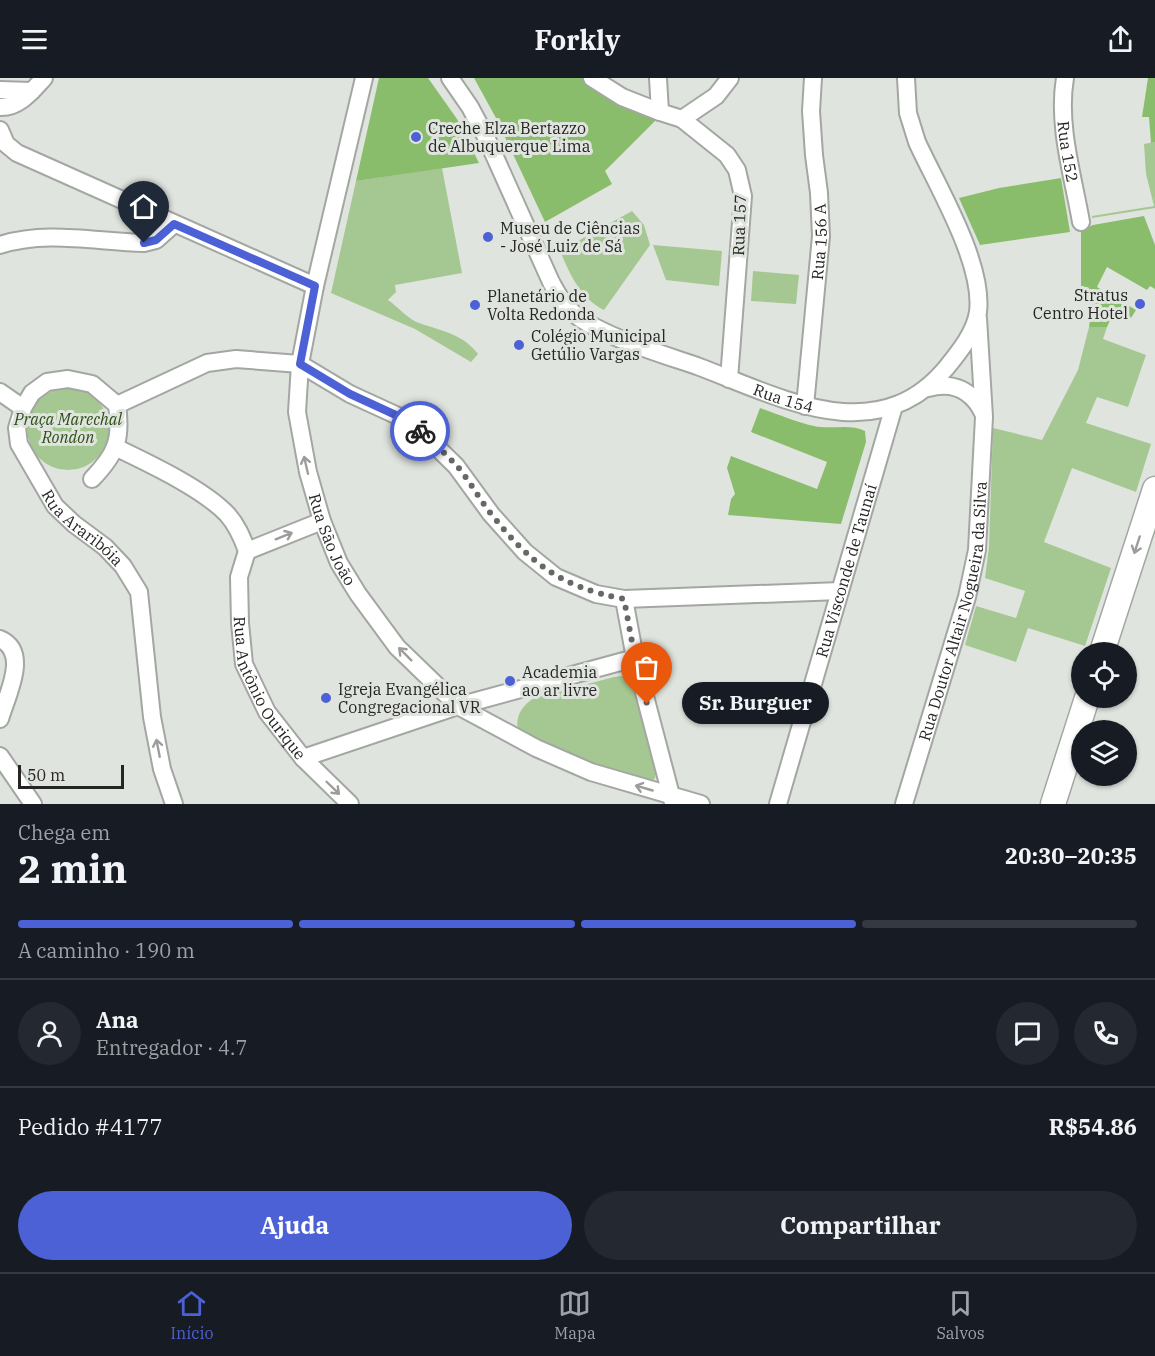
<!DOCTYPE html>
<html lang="pt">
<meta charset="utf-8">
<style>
body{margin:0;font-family:"IBM Plex Serif",serif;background:#242831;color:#f1f3f6;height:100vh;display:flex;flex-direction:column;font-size:22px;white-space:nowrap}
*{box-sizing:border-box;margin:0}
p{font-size:20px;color:#9ea1a6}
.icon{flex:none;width:33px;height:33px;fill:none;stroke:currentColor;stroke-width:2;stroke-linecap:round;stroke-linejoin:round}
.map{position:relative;height:726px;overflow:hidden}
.sheet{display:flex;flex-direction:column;background:#171b24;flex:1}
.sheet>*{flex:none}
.controls{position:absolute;left:1071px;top:564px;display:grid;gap:12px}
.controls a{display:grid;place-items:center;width:66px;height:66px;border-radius:50%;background:#171b24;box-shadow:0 2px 4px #0004;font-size:30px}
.scale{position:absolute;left:18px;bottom:15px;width:106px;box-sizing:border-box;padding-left:6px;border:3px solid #252624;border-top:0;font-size:16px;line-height:21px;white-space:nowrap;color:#252624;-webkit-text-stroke:4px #e0e4de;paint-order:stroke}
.pin{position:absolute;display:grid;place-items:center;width:51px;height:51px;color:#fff;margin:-62px -26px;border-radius:50% 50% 50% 0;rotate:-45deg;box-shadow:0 0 6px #0007}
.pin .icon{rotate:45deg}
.courier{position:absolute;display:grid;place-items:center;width:60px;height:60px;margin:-30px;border:4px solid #4c61d6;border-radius:50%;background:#fff;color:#222;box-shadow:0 2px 8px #0007}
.bubble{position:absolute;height:42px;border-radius:21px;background:#171b24;box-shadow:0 2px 4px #0004;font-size:20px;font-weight:700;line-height:42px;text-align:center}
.headline em{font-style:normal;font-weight:700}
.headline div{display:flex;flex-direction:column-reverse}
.headline{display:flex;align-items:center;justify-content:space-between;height:102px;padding:0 18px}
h1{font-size:39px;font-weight:700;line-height:45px}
.bar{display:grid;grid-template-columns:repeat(4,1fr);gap:9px 6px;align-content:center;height:72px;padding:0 18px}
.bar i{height:8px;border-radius:4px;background:#363941}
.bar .on{background:#4c61d6}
.bar p{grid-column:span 4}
.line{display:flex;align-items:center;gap:15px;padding:0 18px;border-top:2px solid #363941}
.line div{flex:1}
.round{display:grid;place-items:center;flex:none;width:63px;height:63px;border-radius:32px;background:#242831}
.button{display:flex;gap:12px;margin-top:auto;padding:12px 18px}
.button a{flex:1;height:69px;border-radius:36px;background:#4c61d6;color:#fff;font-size:24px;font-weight:700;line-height:69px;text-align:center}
.button a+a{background:#242831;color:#f1f3f6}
header{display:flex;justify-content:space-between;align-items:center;height:78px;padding:0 18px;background:#171b24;font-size:27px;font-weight:700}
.menu{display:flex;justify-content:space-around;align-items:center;height:84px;border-top:2px solid #363941;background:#171b24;font-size:16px;color:#9ea1a6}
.menu a{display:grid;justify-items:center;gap:3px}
.menu .on{color:#4c61d6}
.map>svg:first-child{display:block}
.green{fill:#a5c892}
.forest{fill:#8abd6b}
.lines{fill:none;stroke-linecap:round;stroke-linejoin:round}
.street-casing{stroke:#a3a7a2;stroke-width:20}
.secondary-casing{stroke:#a3a7a2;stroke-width:27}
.street{stroke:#fff;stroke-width:16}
.secondary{stroke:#fff;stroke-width:24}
.oneway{stroke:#9d9d9c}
.done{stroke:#666865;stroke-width:6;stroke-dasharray:0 10.8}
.route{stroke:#4c61d6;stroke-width:8}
.poi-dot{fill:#4c61d6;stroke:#e0e4de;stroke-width:2}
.labels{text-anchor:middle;stroke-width:6;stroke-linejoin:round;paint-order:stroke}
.poi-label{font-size:16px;fill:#252624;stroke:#e0e4de;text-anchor:start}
.street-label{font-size:16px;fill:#252624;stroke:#e0e4de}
.park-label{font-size:16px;font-style:italic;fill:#2e4f17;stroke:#e0e4de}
</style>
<header><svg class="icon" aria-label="menu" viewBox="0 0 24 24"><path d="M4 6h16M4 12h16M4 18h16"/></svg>Forkly<svg class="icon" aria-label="share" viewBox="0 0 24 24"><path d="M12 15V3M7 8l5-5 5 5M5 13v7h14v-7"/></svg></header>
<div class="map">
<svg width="1155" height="726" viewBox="0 0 1155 726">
<rect width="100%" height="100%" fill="#e0e4de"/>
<g class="green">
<polygon points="1155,64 1155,130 1092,140 1092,138 1154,128 1146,96 1144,66"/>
<path d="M442,90L462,195L395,207L396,214L388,222C398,229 408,241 419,245C442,253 463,256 478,276L471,284L415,251L331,215L356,103Z"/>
<path d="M632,133L644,147L650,167L604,232C580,220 570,196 560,173Z"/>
<polygon points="653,167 722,173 719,208 666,202"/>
<polygon points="753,193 799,197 796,226 751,223"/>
<polygon points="1089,249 1107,249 1103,261 1146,277 1128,329 1097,319 1086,345 1151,366 1136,414 1072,390 1044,464 1111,490 1085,568 1028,550 1016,584 965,567 976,528 1016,540 1025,513 985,500 989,469 993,350 1042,362 1078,292"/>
<circle cx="68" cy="351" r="41"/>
<path d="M622,598L630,601L636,608L657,689L655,700L650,706L579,683L518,652C515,638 522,628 534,620L614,599Z"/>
</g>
<g class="forest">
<polygon points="379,0 428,0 457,41 479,85 356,103"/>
<polygon points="474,0 583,0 659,39 605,93 612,106 545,144 496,40"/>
<polygon points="1148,0 1155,0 1155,64 1151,65 1149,39 1142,39"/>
<polygon points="1061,100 1070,154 980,167 959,120 999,110"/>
<polygon points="1144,138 1155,167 1155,211 1150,208 1147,212 1107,189 1097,209 1136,232 1131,240 1114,234 1107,249 1089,249 1092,226 1081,220 1081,152 1093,147"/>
<path d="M760,330C778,336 796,344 814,348C831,352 850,345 865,353L866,364L841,446L728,437L731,421L735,416L727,390L731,378L817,411L827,384L751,354Z"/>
</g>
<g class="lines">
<defs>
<g id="street">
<path id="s1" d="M364,0L315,208L300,286L297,334L308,394L322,443L339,485L358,516L397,569L458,628L536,670L591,694L701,726"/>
<path id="s2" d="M450,0L470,29L486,59L551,204C556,213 561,223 569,231C593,256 662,276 697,288C780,319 877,374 947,289C960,273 975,254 978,234C984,185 937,108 917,64L908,35L906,0"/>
<polyline points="592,0 622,19 660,34 682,41 727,77 737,92 743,118 729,301"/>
<polyline points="658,0 660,34"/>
<path id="s3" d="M1065,0C1057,47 1073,98 1081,144"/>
<polyline points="0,12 32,13"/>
<path d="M0,29C19,30 32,13 44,0"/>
<polyline points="682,41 716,18 730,0"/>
<polyline points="0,52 6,66 17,75 315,208"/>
<path d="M0,167C47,152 96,164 144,165L156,162L174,146"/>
<path d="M928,310C953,303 972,312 983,335"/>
<polyline points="0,314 23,330"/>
<polyline points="117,327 207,285 236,281 300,286 350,316 411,344 456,388 491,436 525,474 556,499 596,516 624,521 840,513"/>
<path id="s4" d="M805,328L821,158L819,115L814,77L811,33L813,0"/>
<path d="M115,369C148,385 202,410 227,436C237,447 242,459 247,473"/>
<path id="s5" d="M92,401C116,376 122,362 117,327L92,306L68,301L47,304L32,315L23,330L17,350L19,366L55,428L74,446L105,469L123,488L139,514L152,639L162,691L174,726"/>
<path id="s6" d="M247,473L239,499L240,545L244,586L267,634L303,680L350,726"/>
<polyline points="247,473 322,443"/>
<polyline points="624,521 635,580 673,725"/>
<path d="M0,561C30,574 7,617 0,641"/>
<polyline points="0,678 33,726"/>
<polyline points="303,680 458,628 635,580"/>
<path id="s7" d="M778,726L894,328"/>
<path id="s8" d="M904,726L967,519L977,472L984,339L978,240"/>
</g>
<g id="secondary">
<polyline points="1102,574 1155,411"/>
<polyline points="1053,726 1087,620"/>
</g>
</defs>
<use href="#street" class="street-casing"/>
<use href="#secondary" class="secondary-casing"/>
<use href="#street" class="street"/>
<use href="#secondary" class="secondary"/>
</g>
<defs><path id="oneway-shaft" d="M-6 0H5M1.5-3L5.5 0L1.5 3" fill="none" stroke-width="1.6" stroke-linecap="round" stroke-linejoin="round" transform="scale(1.5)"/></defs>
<g class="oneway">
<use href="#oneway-shaft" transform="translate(306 387) rotate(-103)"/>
<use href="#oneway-shaft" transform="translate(284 458) rotate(-22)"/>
<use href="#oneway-shaft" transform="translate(1137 467) rotate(108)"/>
<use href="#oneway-shaft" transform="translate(405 576) rotate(-135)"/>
<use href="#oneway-shaft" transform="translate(158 670) rotate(-101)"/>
<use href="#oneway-shaft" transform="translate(333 710) rotate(44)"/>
<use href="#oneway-shaft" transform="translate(644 710) rotate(-164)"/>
</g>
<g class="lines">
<path class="done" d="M420,353C432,364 446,376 457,388C470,403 479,421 492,437C531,486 561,509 624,521L635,580L647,626"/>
<polyline class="route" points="144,165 156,162 174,146 315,208 300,286 350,316 411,344 420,353"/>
</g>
<g class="poi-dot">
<circle cx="416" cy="59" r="6"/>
<circle cx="488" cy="159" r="6"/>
<circle cx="1140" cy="226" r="6"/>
<circle cx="475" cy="227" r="6"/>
<circle cx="519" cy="267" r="6"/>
<circle cx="510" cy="603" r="6"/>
<circle cx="326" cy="620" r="6"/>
</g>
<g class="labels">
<g class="poi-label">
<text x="428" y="56">Creche Elza Bertazzo<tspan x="428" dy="18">de Albuquerque Lima</tspan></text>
<text x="500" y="156">Museu de Ciências<tspan x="500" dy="18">- José Luiz de Sá</tspan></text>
<text x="1128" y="223" text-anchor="end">Stratus<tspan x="1128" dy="18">Centro Hotel</tspan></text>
<text x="487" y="224">Planetário de<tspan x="487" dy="18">Volta Redonda</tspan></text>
<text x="531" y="264">Colégio Municipal<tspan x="531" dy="18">Getúlio Vargas</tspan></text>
<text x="522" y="600">Academia<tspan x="522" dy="18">ao ar livre</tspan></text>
<text x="338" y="617">Igreja Evangélica<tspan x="338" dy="18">Congregacional VR</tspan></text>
</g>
<g class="street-label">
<text dy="6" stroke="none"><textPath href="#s3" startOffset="74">Rua 152</textPath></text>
<text transform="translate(739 147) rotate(-88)" y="6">Rua 157</text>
<text dy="6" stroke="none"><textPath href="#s4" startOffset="165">Rua 156 A</textPath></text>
<text dy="6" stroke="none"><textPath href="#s2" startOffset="494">Rua 154</textPath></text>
<text dy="6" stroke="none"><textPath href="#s5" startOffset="340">Rua Araribóia</textPath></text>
<text dy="6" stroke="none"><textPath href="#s1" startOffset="474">Rua São João</textPath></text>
<text dy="6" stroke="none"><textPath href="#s7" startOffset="243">Rua Visconde de Taunaí</textPath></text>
<text dy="6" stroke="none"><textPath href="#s8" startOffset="200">Rua Doutor Altair Nogueira da Silva</textPath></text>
<text dy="6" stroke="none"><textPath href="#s6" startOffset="146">Rua Antônio Ourique</textPath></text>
</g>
<g class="park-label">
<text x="68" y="347">Praça Marechal<tspan x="68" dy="18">Rondon</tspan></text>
</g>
</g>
</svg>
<div class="controls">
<a><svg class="icon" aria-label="locate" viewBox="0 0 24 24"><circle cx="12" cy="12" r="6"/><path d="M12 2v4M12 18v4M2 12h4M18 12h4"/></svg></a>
<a><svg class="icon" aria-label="layers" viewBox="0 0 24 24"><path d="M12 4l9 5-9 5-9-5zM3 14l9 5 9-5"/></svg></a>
</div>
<div class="scale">50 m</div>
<div class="pin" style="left:647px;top:626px;background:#ea580c"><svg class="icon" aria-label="bag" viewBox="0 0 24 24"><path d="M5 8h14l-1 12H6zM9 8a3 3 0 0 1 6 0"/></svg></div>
<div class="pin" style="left:144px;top:165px;background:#1f2937"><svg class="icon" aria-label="home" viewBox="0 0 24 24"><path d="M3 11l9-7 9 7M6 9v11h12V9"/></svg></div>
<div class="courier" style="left:420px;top:353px"><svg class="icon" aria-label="bike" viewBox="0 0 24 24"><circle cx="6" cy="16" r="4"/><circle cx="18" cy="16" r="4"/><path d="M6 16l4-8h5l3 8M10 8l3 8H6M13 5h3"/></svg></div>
<div class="bubble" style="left:682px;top:604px;width:147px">Sr. Burguer</div>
</div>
<section class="sheet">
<div class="headline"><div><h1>2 min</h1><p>Chega em</p></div><em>20:30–20:35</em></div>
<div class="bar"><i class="on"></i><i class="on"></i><i class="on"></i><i></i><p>A caminho · 190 m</p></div>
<div class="line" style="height:108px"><a class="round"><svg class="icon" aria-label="person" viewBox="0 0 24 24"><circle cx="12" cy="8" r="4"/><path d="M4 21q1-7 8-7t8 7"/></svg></a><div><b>Ana</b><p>Entregador · 4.7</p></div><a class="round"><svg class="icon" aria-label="chat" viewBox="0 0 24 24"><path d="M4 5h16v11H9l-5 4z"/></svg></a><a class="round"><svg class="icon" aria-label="phone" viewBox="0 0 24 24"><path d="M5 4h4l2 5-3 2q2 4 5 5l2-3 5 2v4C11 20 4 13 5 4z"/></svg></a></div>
<div class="line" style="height:78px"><div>Pedido #4177</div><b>R$54.86</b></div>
<div class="button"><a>Ajuda</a><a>Compartilhar</a></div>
</section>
<nav class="menu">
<a class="on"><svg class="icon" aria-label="home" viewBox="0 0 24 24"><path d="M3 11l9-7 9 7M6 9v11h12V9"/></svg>Início</a>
<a><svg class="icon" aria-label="map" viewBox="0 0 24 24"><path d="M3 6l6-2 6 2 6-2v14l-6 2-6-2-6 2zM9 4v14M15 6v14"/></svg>Mapa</a>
<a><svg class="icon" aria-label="saved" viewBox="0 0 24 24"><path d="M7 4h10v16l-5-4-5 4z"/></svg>Salvos</a>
</nav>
